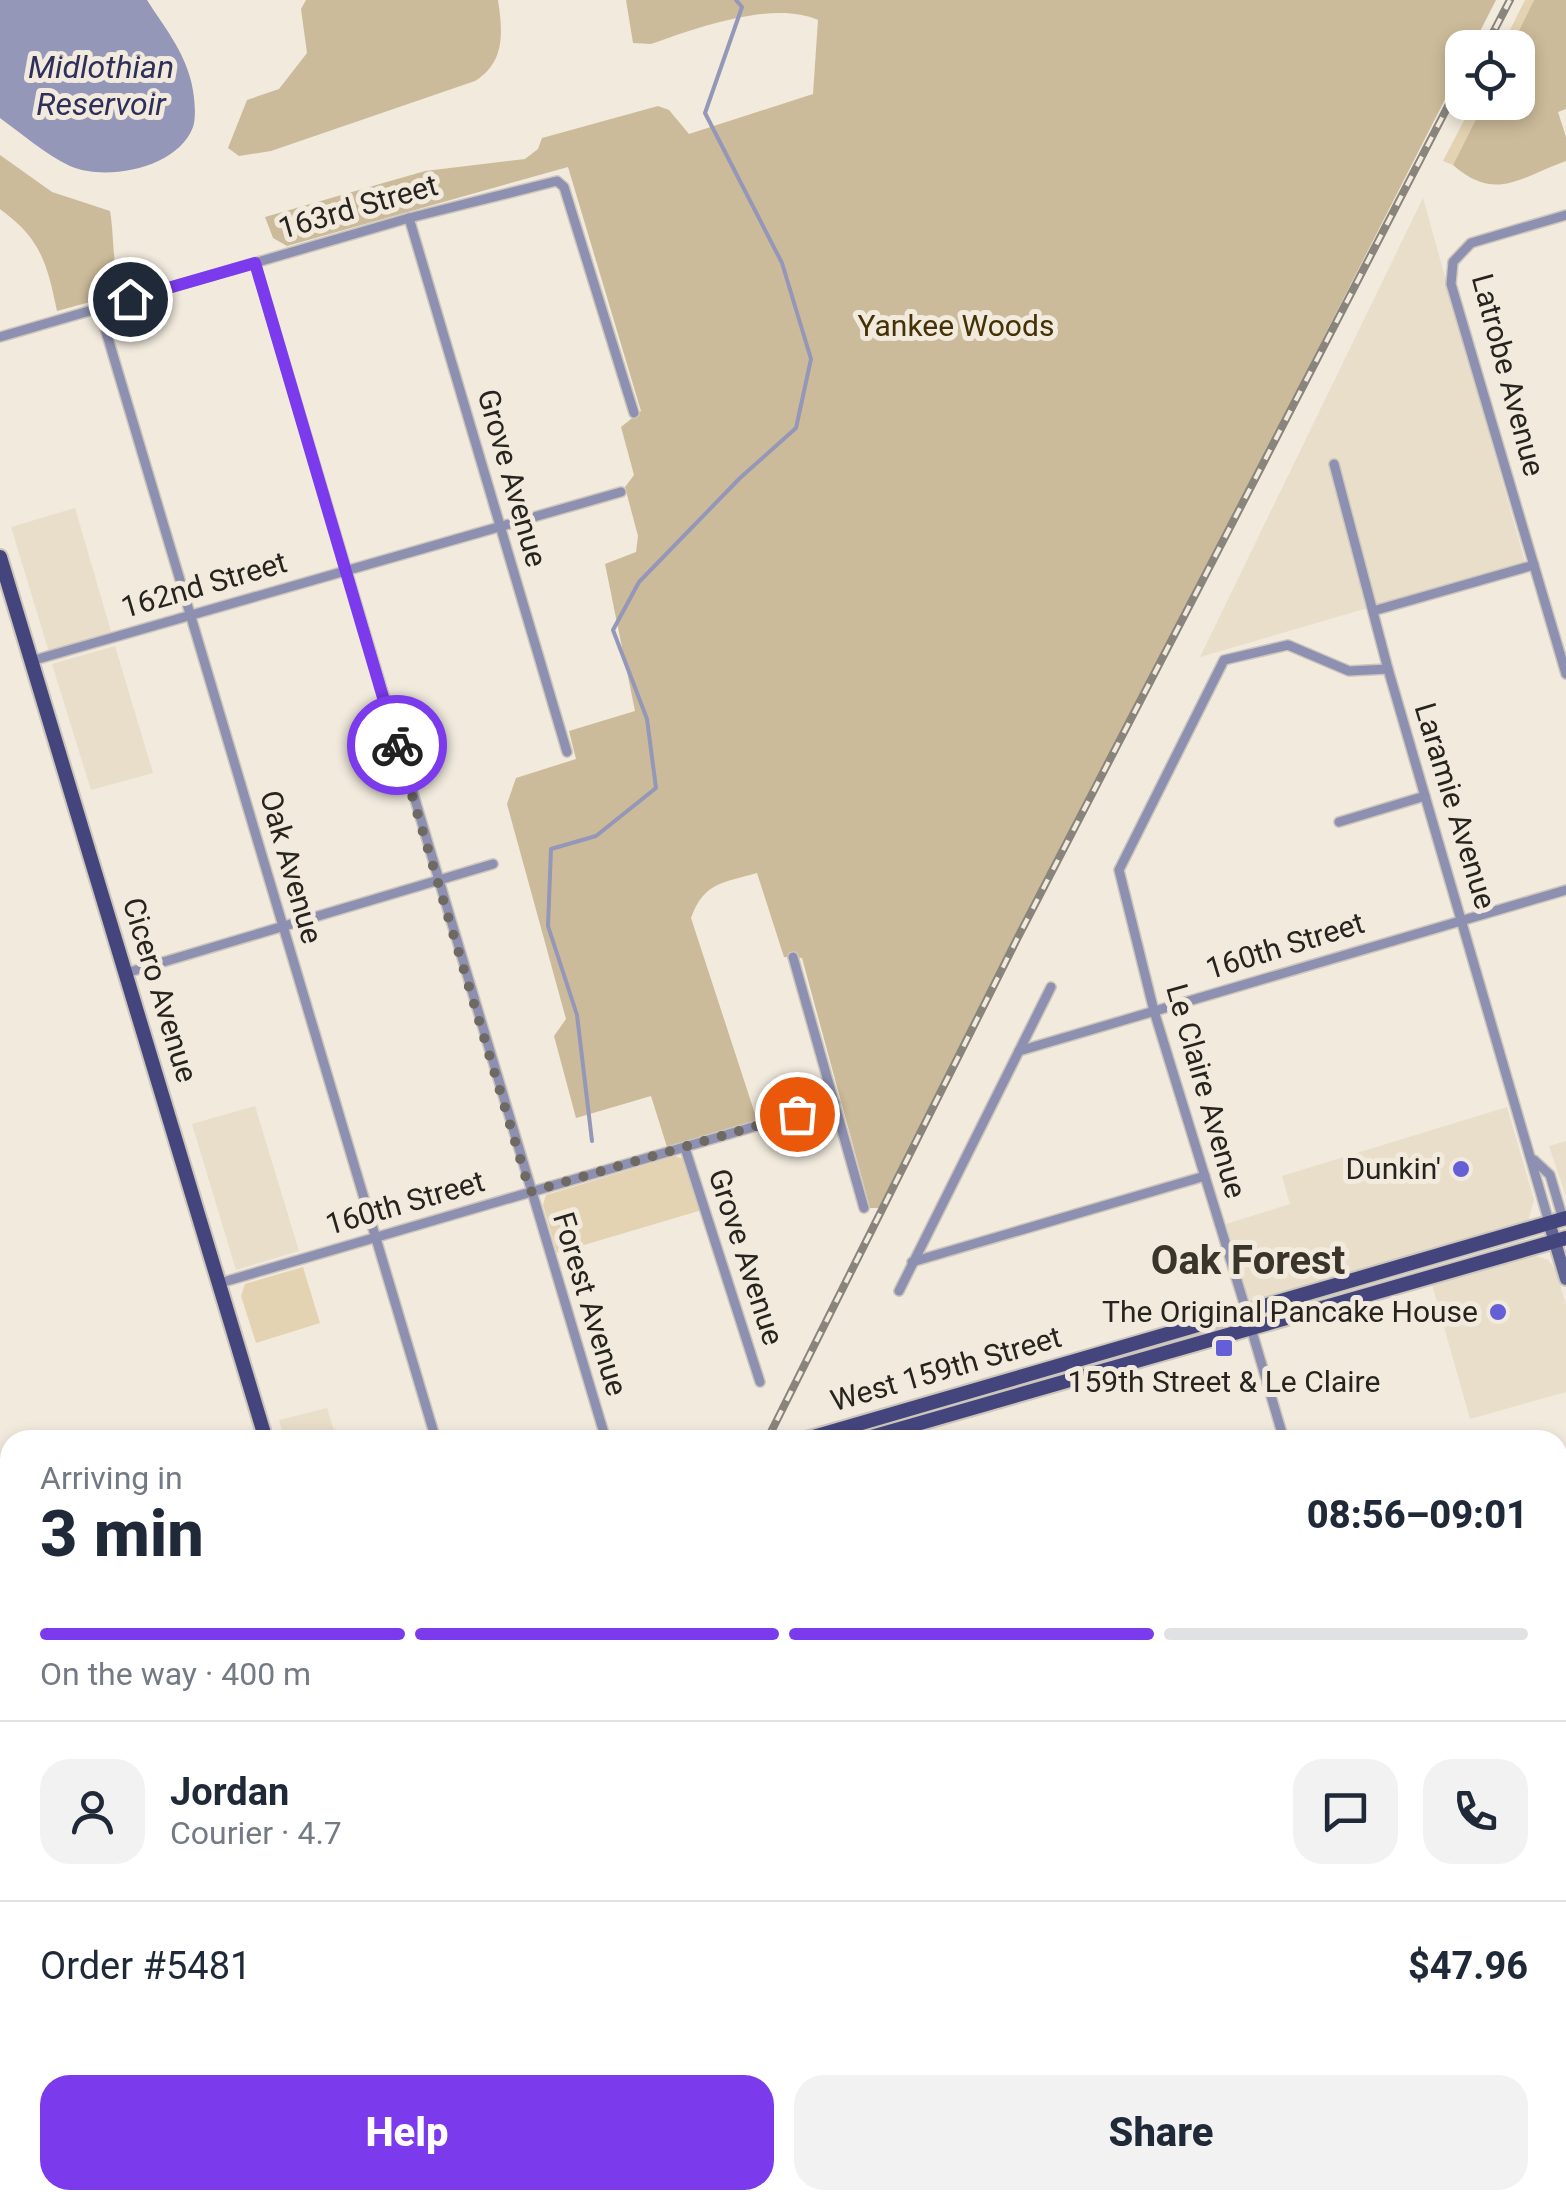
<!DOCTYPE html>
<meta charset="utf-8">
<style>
body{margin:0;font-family:Roboto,sans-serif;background:#f2f2f3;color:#1f2937;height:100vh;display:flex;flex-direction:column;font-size:38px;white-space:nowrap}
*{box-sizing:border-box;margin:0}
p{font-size:32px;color:#747a83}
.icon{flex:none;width:55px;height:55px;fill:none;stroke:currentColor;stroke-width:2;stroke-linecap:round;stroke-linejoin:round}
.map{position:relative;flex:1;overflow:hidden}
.details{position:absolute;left:0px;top:1430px;width:1568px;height:780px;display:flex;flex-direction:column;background:#fff;border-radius:30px 30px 0 0;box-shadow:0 5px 15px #0003}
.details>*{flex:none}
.controls{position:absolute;left:1445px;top:30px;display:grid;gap:20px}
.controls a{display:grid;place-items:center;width:90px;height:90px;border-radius:20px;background:#fff;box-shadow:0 5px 15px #0003;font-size:50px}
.pin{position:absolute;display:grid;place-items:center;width:85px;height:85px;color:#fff;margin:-42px;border:5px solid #fff;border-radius:50%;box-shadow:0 2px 10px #0007}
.courier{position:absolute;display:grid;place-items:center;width:100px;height:100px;margin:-50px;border:8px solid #7c3aed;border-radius:50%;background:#fff;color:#222;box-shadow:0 2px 12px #0007}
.head em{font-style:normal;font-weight:800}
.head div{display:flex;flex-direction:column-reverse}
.head{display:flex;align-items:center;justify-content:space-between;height:170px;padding:0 40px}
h1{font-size:65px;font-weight:800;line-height:75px}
.bar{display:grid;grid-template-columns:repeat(4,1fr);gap:15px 10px;align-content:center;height:120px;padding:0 40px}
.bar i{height:12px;border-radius:8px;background:#e0e1e3}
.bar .current{background:#7c3aed}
.bar p{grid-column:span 4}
.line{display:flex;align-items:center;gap:25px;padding:0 40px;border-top:2px solid #e0e1e3}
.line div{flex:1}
.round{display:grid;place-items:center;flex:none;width:105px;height:105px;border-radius:30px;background:#f2f2f3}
.cta{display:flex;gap:20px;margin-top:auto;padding:20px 40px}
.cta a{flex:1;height:115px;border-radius:30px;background:#7c3aed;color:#fff;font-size:40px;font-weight:800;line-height:115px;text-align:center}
.cta a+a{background:#f2f2f3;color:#1f2937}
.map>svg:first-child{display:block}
.built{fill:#e8deca}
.green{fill:#e4d3b2}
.forest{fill:#ccbb9a}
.water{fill:#9497b8}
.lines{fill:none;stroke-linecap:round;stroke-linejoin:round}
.stream{stroke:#9497b8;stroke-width:4}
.street-casing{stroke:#cdc6bb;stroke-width:12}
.secondary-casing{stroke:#cdc6bb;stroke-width:16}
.primary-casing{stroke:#cdc6bb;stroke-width:18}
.street{stroke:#8e90b1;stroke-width:9}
.secondary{stroke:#626594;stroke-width:12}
.primary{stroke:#44457d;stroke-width:14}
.rail-casing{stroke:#89847c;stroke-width:8}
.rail{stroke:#f1eadd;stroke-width:4;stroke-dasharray:11;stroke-linecap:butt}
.done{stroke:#6e6962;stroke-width:10;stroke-dasharray:0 18}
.route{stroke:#7c3aed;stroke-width:12}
.poi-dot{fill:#645ed7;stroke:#f1eadd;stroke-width:4}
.labels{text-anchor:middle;stroke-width:10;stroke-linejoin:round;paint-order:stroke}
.street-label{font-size:30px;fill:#272420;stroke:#f1eadd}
.park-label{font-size:30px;fill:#443206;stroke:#f1eadd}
.poi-label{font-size:30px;fill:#272420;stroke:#f1eadd;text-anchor:end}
.water-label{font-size:32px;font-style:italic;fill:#2f2f5c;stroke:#f1eadd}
.district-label{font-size:40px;font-weight:bold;fill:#3a352b;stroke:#f1eadd}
</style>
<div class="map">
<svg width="1566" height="2210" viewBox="0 0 1566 2210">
<rect width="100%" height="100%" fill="#f1eadd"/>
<g class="built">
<polygon points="1423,198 1525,562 1200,657"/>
<polygon points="75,508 112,635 49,652 11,527"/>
<polygon points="115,646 153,773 91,790 52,664"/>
<polygon points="255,1106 299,1251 236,1270 192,1124"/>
<polygon points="1507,1107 1534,1200 1528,1221 1253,1302 1248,1298 1226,1224 1290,1204 1282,1176"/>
<polygon points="1566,1141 1566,1196 1549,1146"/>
<polygon points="1533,1255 1548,1260 1556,1270 1566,1305 1566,1392 1470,1419 1432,1284"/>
<polygon points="327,1408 337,1440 285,1440 279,1420"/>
<polygon points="393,2200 481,2200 483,2210 387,2210"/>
</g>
<g class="green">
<polygon points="1525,0 1534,0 1511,47 1501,48"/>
<polygon points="1473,103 1484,103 1453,165 1443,161"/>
<polygon points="675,1156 684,1159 702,1210 557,1253 543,1205 546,1195"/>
<polygon points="303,1267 320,1323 256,1343 241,1296 245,1284"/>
</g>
<g class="forest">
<path d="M306,0H498C503,33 505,62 475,81L271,151L239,156L228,148L247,100L279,89L307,53L301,9Z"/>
<path d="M626,0H1496L1472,47L1462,48V66L880,1208H870L802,958L784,957L757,873C723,883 704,882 691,918L757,1120L667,1147L651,1096L576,1118L554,1036L566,1019L507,804L516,778L576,759L569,731L635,711L605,564L636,552L638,536L625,487L634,475L621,427L641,411L568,167L287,246L273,238L265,217L425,171L525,159L538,149L542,138L658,106L669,110L689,134L813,94L818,20C774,0 699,27 651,44L633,43Z"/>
<path d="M1534,0H1566V109L1558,112L1566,137V161C1519,178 1495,202 1453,165L1484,103L1518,102V48L1511,47Z"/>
<path d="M0,155L52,192L110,211C115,241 111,265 123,293L57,311C47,263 41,239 0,209Z"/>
<polygon points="10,1703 10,2181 0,2198 0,1706"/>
<polygon points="18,2200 371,2200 366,2210 12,2210"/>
</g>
<path class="water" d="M0,0H147C164,27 183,49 191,81C194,92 197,117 193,127C178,168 106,182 70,166C45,154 22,134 0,118Z"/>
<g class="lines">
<g class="stream">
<polyline points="592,1141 577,1015 548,926 551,849 596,836 656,788 647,719 613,630 639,582 740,478 796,428 811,359 782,263 705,113 742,7 736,0"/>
<polyline points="205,2200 230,2205 236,2200"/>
<polyline points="121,2210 121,2200"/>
</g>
<defs>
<g id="street">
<polyline points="1566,215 1471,243 1453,262 1451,284 1566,674"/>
<polyline points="409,218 567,752"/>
<polyline points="255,263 606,1440"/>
<polyline points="99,308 436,1440"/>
<polyline points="0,337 409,218 557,181 564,187 634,413"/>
<polyline points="1334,464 1388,669 1549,1222"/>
<polyline points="1373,611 1534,565"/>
<polyline points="31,661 621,492"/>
<polyline points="1339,822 1425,796"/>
<polyline points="793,957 864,1208"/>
<polyline points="126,973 493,864"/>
<polyline points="1019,1051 1566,890"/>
<polyline points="685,1148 760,1382"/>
<polyline points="1534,1160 1550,1175 1563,1219"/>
<polyline points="912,1262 1205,1176"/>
<polyline points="220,1283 835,1103"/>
<polyline points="899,1291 1051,987"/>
<polyline points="1246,1310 1154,1011 1119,870 1224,660 1288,645 1349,671 1388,669"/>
<polyline points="1251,1328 1284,1440"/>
<polyline points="1558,1565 1566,1563"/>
<polyline points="1558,1904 1566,1902"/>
<polyline points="828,2200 831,2210"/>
<polyline points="1168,2200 1171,2210"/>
<polyline points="1509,2200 1512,2210"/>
<polyline points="511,2210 544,2200"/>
</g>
<polyline id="secondary" points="1549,1222 1566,1279"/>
<g id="primary">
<polyline points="0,557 266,1440"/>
<polyline points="803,1440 1566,1218"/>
<polyline points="861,1440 1566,1238"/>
<polyline points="0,1675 10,1672"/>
<polyline points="0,1695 10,1692"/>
<polyline points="492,2200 495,2210"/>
</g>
</defs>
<use href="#street" class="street-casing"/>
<use href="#secondary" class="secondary-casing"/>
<use href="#primary" class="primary-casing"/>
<use href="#street" class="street"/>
<use href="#secondary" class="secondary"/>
<use href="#primary" class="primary"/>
<defs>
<g id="rail">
<polyline points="1485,48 1510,0"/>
<polyline points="767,1440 1017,939 1462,79"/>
<polyline points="381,2210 386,2200"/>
</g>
</defs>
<use href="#rail" class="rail-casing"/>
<use href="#rail" class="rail"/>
</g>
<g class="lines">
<polyline class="done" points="397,745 530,1192 797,1114"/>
<polyline class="route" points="130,299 255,263 397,745"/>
</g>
<g class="poi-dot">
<circle cx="1461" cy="1169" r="10"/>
<circle cx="1498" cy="1312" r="10"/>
<rect x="1214" y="1338" width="20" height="20" rx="5"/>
</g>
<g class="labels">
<g class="street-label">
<text transform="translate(358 207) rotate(-16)" y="10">163rd Street</text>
<text transform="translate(1508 375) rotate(75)" y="10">Latrobe Avenue</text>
<text transform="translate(512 478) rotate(74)" y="10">Grove Avenue</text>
<text transform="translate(204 585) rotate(-16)" y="10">162nd Street</text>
<text transform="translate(1455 806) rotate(73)" y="10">Laramie Avenue</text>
<text transform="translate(291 867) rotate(74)" y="10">Oak Avenue</text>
<text transform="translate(1285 946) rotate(-17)" y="10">160th Street</text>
<text transform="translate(160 990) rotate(73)" y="10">Cicero Avenue</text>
<text transform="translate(1206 1091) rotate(74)" y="10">Le Claire Avenue</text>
<text transform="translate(405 1203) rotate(-16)" y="10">160th Street</text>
<text transform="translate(746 1257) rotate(72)" y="10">Grove Avenue</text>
<text transform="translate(590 1304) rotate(73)" y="10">Forest Avenue</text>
<text transform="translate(946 1369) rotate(-16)" y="10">West 159th Street</text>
</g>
<g class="park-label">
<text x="956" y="336">Yankee Woods</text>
</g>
<g class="poi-label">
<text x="1441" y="1179">Dunkin'</text>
<text x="1478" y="1322">The Original Pancake House</text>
<text x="1224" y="1392" text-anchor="middle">159th Street &amp; Le Claire</text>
</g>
<g class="water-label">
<text x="101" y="78">Midlothian<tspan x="101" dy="37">Reservoir</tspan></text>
</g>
<g class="district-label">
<text x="1248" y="1274">Oak Forest</text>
</g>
</g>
</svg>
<div class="controls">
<a><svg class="icon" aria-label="locate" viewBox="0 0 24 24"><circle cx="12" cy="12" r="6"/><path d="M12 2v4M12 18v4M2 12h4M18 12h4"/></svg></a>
</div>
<div class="pin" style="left:797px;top:1114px;background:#ea580c"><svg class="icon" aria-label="bag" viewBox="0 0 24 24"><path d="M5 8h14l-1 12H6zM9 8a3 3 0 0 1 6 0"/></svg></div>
<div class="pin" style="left:130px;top:299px;background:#1f2937"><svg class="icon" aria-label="home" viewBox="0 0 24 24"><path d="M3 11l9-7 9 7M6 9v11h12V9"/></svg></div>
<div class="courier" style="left:397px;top:745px"><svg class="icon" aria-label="bike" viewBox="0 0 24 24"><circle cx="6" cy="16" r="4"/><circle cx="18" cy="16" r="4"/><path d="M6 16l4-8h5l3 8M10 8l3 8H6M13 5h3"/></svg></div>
<section class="details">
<div class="head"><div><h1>3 min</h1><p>Arriving in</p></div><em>08:56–09:01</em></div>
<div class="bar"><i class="current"></i><i class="current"></i><i class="current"></i><i></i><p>On the way · 400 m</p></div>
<div class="line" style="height:180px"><a class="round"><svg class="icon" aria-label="person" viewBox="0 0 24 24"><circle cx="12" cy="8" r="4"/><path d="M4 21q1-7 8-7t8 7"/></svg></a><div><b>Jordan</b><p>Courier · 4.7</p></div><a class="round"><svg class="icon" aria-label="chat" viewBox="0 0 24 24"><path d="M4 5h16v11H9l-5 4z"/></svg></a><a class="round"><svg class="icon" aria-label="phone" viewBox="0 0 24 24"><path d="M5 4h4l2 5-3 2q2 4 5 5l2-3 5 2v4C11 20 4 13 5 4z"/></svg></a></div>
<div class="line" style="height:130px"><div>Order #5481</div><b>$47.96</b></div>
<div class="cta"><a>Help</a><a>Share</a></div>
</section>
</div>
